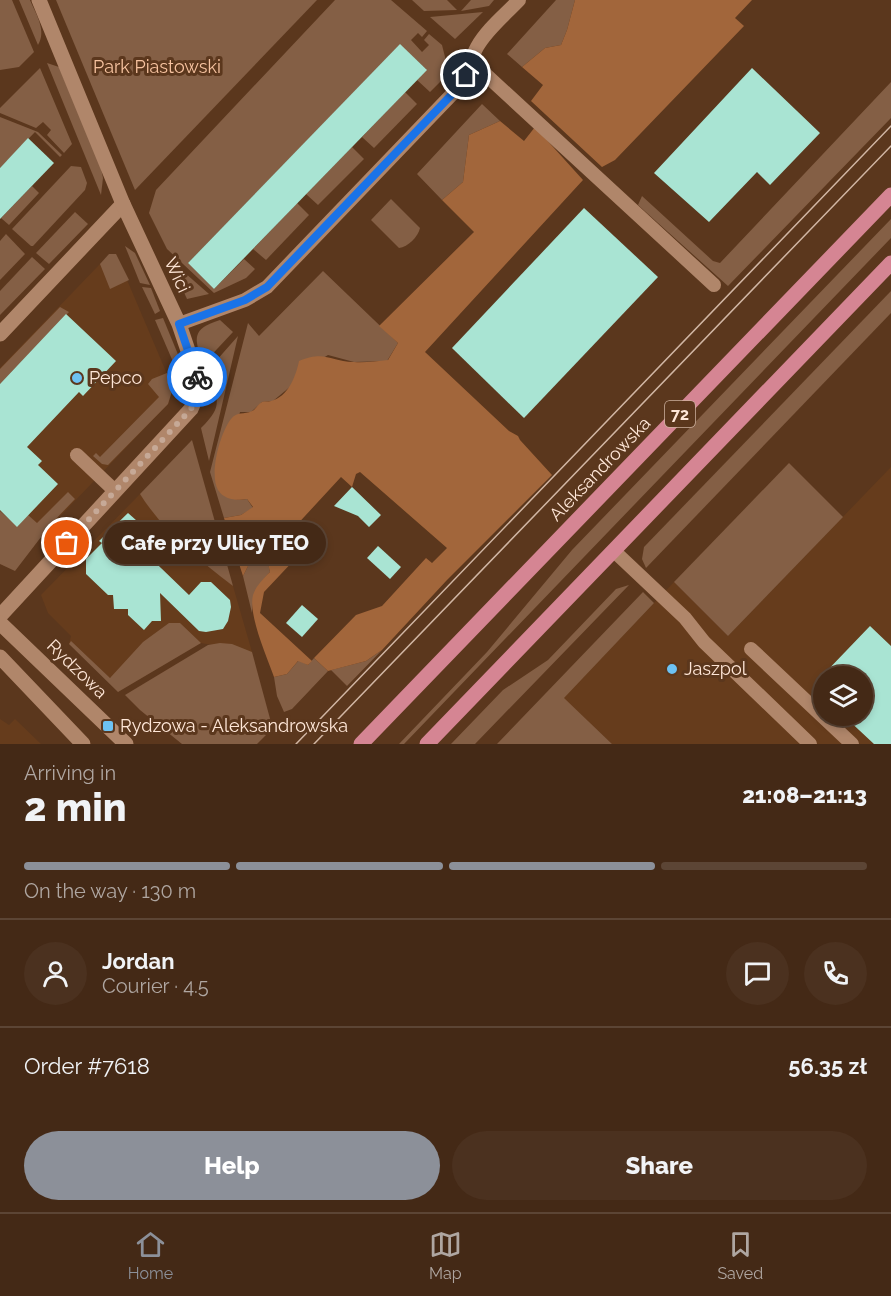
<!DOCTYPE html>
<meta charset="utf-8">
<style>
body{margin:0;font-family:Raleway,sans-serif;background:#4b311f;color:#f1f3f6;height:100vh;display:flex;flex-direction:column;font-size:22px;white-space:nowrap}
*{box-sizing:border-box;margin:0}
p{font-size:20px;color:#afa6a1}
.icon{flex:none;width:33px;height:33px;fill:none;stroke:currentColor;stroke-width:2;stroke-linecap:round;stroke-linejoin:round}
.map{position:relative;height:744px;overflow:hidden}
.panel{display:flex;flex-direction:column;background:#442916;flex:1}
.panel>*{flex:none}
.fabs{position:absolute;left:813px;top:666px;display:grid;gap:12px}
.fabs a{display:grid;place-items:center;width:60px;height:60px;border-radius:50%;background:#442916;box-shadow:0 3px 9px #0003,0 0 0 2px #5c4535;font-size:30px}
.pin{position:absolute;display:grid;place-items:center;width:51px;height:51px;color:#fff;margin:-26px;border:3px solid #fff;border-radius:50%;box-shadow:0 2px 6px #0007}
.courier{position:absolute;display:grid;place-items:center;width:60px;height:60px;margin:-30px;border:4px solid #1a73e8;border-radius:50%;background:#fff;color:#222;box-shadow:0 2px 8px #0007}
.bubble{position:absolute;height:42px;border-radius:21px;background:#442916;box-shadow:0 3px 9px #0003,0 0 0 2px #5c4535;font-size:20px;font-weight:800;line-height:42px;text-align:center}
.summary em{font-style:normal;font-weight:800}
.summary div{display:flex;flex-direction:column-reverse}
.summary{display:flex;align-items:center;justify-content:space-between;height:102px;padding:0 24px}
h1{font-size:39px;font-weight:800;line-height:45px}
.bar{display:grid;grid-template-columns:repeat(4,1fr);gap:9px 6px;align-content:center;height:72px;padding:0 24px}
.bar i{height:8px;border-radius:4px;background:#5c4535}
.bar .on{background:#8c9099}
.bar p{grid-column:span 4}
.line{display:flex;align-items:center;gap:15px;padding:0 24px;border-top:2px solid #5c4535}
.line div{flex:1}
.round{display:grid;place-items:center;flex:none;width:63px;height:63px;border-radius:32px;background:#4b311f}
.action{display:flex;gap:12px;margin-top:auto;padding:12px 24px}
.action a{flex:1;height:69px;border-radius:36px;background:#8c9099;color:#fff;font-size:24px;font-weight:800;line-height:69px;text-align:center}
.action a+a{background:#4b311f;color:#f1f3f6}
.tabs{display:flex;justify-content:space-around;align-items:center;height:84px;border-top:2px solid #5c4535;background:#442916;font-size:16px;color:#afa6a1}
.tabs a{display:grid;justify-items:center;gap:3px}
.tabs .on{color:#8c9099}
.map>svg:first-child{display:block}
.built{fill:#663c1c;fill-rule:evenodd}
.green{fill:#845f45}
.forest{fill:#a2663b}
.building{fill:#a9e4d3}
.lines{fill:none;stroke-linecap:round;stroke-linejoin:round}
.service{stroke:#b0866a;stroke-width:14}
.minor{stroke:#b0866a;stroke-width:15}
.tertiary{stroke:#b0866a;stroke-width:15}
.primary{stroke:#d58593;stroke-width:15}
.tram{stroke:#d1b6a4;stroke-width:1.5}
.done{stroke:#c6a997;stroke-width:6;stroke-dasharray:0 10.8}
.route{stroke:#1a73e8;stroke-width:8}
.poi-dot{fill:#6dc2f3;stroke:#5b371d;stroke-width:2}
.labels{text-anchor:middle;stroke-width:6;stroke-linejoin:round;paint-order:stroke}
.shield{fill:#5b371d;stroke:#ceb2a0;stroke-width:1.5}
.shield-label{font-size:16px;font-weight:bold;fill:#ffe7d8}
.park-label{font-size:18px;fill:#f7c3a0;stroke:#5b371d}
.street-label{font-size:18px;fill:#ffe7d8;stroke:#5b371d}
.poi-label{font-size:18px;fill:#ffe7d8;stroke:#5b371d;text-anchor:start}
</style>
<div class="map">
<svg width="891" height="744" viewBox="0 0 891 744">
<rect width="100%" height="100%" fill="#5b371d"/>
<g class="built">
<polygon points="116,254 173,388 168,404 19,559 0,542 0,368 100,264"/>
<path d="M891,467V744H612L563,698L674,582L728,636ZM824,676H862V716H824Z"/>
<polygon points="140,494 233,586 252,652 201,643 109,678 69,644 71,636 48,613 41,595"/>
<polygon points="0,719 9,725 15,719 41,744 0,744"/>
</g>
<g class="green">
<polygon points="0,0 12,0 34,52 19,67 0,70"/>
<path d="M19,0H30C36,14 47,31 38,45Z"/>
<polygon points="56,0 317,0 135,190"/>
<polygon points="335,0 391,0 427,31 422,37 418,33 411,40 422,52 429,45 424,40 429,34 442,45 448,69 444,78 430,92 417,80 426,69 400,45 188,263 214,289 244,259 255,269 246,278 214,293 167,249 149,213 156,190"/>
<polygon points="412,0 447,0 457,10 424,11"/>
<polygon points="471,0 494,0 489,6 461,11"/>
<polygon points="556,0 575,0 567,30 561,45 545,48 522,67 507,54"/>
<polygon points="483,12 455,39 430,17"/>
<polygon points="47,63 59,67 101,168 103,178 101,195"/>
<polygon points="40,68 72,144 64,153 47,135 51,130 43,122 36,128 0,113 0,108"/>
<polygon points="891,82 891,118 728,286 638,205 642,196 713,261 720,263"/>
<polygon points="405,92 417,104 374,148 362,137"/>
<polygon points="482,104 500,121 469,135 463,182 442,200 417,174"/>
<polygon points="0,117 38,132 62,155 60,157 35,132 0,168"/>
<polygon points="352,147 364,159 318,205 306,194"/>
<polygon points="71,166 81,167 87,183 85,190 33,246 31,246 12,229"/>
<polygon points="32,186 39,193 9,225 1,218"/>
<path d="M391,199L420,228C418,237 408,247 399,248L371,220Z"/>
<polygon points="297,203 309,215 266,260 253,249"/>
<polygon points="75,212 88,224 49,264 36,253"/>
<polygon points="891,219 891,238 404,744 399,744 487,652 572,550"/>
<polygon points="6,234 25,254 0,280 0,241"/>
<polygon points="125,246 135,253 150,285 140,283"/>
<polygon points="109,254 116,254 129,280 110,289 100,264"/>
<polygon points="32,257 45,269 0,315 0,291"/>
<polygon points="169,259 209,294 187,299"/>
<path d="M323,271L398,343L387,361L354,362L328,355L296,375L291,386L273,401L262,402L251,412H240L219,491C229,498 235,501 247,499L253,508L241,515L224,518L210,472L248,323L259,336Z"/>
<polygon points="142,287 151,288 160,311 155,314"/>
<polygon points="891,291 891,313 646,568 642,559 644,547"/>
<polygon points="60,307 69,312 0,384 0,369"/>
<polygon points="163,318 184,369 183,385 155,320"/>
<path d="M220,320L233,332L203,364C194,338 191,329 220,320Z"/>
<path d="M238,336L209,461L201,428C225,405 217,399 208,370Z"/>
<polygon points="167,373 173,388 168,404 108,465 102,464 93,456 96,453 100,457 159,397 148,384 152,379"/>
<path d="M192,440L233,586C198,559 164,532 140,494Z"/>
<polygon points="789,463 843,517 728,636 674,582"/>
<polygon points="68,492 75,499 51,524 15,571 0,564 0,511 17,526 28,515 37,523"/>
<path d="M261,560L268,563L270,572C257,586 253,595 252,613L243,576L250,562Z"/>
<polygon points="629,585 475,744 451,744 503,690 548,660 616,589"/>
<polygon points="643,592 654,603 564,698 612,744 497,744"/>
<polygon points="169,623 180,623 201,643 118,692 69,644 71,641 110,678 143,642"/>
<polygon points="220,643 232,644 252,652 272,726 268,733 257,744 182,744 140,710 125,695 208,645"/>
<polygon points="382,650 347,686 331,670 366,661"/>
<polygon points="314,658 328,671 292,709 284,712 277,696 274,677 287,674 299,660 308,665"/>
</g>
<g class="forest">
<polygon points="575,0 752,0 735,18 744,26 615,160 602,167 531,101 543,85 522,67 545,48 561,45 567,30"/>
<path d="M500,121L524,141L535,127L583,180L425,352L509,431L518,436L520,440L552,475L447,580L382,650L366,661L328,671L314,658L356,615L382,606L426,558L432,563L447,548L360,472L356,474L352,487L341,477L281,542L297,557L264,592L260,613L312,661L308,665L298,661L287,674L274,677C267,657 248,615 253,595C256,586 263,579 270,572L268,564L261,560L250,562L243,576L224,518L241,515L253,507L247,499C238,501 224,500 218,490C209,474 220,433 231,419C237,411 244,415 252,411C256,409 258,404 262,402C265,401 268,402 271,401C288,397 296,376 299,361C326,350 330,362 354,362C365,363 377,361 388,360L398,343L379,326L474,232L442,200L463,182L469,135Z"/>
</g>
<g class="building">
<polygon points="400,44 427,70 214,289 188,263"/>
<polygon points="752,68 820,133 770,185 757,172 709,222 654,173"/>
<polygon points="28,138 54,163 0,219 0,168"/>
<polygon points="584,208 658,277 524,418 452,348"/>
<polygon points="66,314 116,361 83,396 79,392 27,447 42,461 38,465 58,484 17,527 0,510 0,384"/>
<polygon points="352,487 381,515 369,527 358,516 334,506"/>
<polygon points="128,513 145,528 133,541 189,595 201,582 211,582 230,600 231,607 228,621 223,629 206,632 199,631 160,593 161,621 152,621 144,630 128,615 128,609 114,609 113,595 108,595 86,574 86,559 102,543 99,541"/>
<polygon points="378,546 401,567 390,579 367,558"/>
<polygon points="302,605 318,619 302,637 286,623"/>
<polygon points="870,626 891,646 891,744 874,744 844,716 862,716 862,676 822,676"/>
</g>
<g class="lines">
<g class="service">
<polyline points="471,61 714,285"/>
<path d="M179,324L245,300L267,287L459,87C467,74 470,60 477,47C487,29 505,15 519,0"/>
<polyline points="77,455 115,491"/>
<polyline points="614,551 685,618 704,642 810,744"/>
<polyline points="751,649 852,744"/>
</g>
<g class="minor">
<polyline points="0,334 123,204"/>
<polyline points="0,616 191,409 196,397 197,377 179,324 123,204 39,0"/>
</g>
<g class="tertiary">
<polyline points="0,623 126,744"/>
<polyline points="0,657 83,744"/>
</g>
<g class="primary">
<polyline points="361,744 891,195"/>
<polyline points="427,744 891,263"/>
</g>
<g class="tram">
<polyline points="296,744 891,126"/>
<polyline points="314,744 891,146"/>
</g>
</g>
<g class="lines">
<polyline class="done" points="67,543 191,409 196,397 197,377"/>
<polyline class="route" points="197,377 179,324 245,300 267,287 459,87 466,75"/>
</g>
<g class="poi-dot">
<circle cx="77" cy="378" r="6"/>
<circle cx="672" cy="669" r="6"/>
<rect x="102" y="720" width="12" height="12" rx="3"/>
</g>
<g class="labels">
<rect class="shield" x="665" y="401" width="30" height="26" rx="4.5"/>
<g class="shield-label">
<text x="680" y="420">72</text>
</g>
<g class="park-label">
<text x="157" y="73">Park Piastowski</text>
</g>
<g class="street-label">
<text transform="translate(177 275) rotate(65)" y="6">Wici</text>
<text transform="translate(600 469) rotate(-46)" y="6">Aleksandrowska</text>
<text transform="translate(77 669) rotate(44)" y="6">Rydzowa</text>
</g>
<g class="poi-label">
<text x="89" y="384">Pepco</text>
<text x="684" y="675">Jaszpol</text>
<text x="120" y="732">Rydzowa - Aleksandrowska</text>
</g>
</g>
</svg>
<div class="fabs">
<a><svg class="icon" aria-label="layers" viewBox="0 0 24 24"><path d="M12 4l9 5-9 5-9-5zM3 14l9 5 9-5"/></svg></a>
</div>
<div class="pin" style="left:67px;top:543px;background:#ea580c"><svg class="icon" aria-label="bag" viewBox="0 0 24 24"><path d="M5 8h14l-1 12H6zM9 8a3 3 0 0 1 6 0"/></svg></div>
<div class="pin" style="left:466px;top:75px;background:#1f2937"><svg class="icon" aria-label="home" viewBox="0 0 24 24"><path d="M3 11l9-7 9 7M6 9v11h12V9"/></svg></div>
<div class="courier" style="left:197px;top:377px"><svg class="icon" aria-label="bike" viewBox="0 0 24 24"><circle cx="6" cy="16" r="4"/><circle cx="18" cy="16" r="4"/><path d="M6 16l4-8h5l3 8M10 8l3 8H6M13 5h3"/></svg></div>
<div class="bubble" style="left:104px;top:522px;width:222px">Cafe przy Ulicy TEO</div>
</div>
<section class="panel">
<div class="summary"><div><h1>2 min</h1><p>Arriving in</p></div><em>21:08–21:13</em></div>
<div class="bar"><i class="on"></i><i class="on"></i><i class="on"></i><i></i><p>On the way · 130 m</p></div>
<div class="line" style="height:108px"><a class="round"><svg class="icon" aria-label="person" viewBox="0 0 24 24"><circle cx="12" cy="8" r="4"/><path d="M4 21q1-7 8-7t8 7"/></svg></a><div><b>Jordan</b><p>Courier · 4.5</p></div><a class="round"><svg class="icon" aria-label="chat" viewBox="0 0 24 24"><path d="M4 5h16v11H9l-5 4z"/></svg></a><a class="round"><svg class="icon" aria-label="phone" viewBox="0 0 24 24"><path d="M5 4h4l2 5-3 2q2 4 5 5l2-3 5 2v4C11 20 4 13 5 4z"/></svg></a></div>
<div class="line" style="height:78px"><div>Order #7618</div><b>56.35 zł</b></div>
<div class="action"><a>Help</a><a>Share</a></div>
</section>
<nav class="tabs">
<a class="on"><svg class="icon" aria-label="home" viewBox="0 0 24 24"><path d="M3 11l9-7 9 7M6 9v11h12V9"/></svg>Home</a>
<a><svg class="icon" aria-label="map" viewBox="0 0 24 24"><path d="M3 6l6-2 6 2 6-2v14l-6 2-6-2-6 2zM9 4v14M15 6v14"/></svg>Map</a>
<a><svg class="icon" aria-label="saved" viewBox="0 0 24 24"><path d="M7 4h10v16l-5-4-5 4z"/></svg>Saved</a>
</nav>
